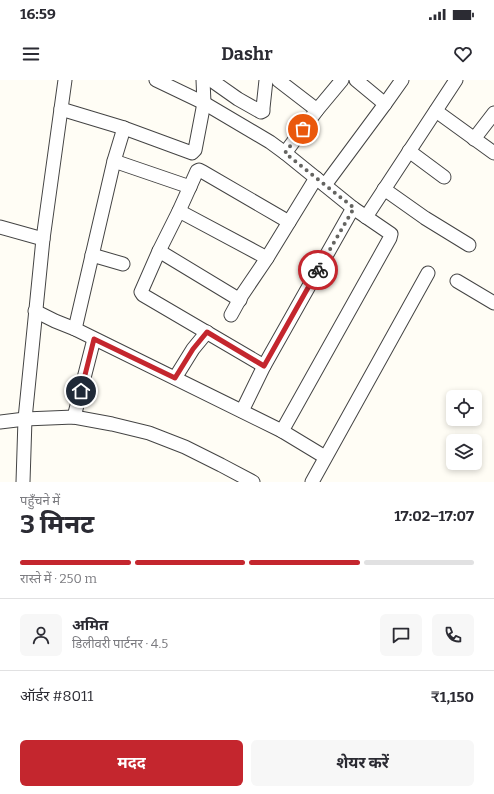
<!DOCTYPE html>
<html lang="hi">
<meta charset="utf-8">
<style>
body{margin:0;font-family:Bitter,"Noto Sans Devanagari",serif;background:#f7f7f7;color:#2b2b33;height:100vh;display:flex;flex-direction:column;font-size:15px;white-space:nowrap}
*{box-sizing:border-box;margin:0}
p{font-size:13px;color:#7c7c81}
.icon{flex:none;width:22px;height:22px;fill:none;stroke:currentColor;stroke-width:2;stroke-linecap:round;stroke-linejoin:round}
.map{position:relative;height:402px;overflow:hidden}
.side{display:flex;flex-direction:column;background:#fff;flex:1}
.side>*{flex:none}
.fabs{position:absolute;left:446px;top:310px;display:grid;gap:8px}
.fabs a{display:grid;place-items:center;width:36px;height:36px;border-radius:6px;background:#fff;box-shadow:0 2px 6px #0003;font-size:20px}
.pin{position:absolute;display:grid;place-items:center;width:34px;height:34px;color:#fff;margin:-17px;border:2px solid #fff;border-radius:50%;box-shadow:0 1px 4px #0007}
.courier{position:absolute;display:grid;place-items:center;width:40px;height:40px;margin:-20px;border:3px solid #c4262e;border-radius:50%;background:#fff;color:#222;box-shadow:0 1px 5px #0007}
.head em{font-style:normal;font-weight:700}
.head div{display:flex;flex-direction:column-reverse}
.head{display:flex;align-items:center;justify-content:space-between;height:68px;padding:0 20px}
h1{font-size:26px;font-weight:700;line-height:30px}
.bar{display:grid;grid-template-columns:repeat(4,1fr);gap:6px 4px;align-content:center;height:48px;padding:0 20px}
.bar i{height:5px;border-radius:3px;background:#e1e1e2}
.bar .on{background:#c4262e}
.bar p{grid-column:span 4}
.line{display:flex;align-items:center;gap:10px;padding:0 20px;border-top:1px solid #e1e1e2}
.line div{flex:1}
.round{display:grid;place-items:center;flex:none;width:42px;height:42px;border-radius:6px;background:#f7f7f7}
.action{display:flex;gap:8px;margin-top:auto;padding:8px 20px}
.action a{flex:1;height:46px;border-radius:6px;background:#c4262e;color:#fff;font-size:16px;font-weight:700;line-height:46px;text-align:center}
.action a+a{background:#f7f7f7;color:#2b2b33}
.status{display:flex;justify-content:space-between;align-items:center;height:28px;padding:0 20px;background:#fff;direction:ltr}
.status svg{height:11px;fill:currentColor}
header{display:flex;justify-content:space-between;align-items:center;height:52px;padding:0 20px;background:#fff;font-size:18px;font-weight:700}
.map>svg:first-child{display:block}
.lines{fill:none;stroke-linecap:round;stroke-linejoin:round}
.minor-casing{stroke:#444;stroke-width:15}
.minor{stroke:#fff;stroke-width:13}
.done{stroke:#646461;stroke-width:4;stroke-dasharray:0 7.2}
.route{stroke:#c4262e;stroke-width:5}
</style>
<div class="status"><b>16:59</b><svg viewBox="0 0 49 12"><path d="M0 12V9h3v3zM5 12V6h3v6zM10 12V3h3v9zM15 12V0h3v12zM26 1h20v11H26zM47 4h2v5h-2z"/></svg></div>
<header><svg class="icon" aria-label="menu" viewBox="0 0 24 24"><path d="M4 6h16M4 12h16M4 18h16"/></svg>Dashr<svg class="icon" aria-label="heart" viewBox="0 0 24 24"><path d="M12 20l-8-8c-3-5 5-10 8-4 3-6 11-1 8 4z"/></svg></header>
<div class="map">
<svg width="494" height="402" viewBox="0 0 494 402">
<rect width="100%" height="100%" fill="#fffdf5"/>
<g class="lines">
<defs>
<g id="minor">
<polyline points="156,0 204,23 270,62 285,73 353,128 391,154 390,158 282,351"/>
<polyline points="211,0 238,19 261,32 263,31 263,28 266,0"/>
<polyline points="278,0 317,30"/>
<polyline points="356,0 385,24"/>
<polyline points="61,29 124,48 192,73 195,70 204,23 203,0"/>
<polyline points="436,31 494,73"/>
<polyline points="474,59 494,33"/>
<polyline points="409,71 444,97"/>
<polyline points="285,73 317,30 342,0"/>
<polyline points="114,81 190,107"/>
<polyline points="325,105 385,24 402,0"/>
<polyline points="384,109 425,138 469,165"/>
<polyline points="179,131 267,178"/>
<polyline points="366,137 456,0"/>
<polyline points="0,147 43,159"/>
<polyline points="159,171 240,220"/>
<polyline points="92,175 123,184"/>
<polyline points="457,201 494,223"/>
<polyline points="35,231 55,241 75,249 282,351 325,377"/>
<polyline points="231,235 242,215 267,178 316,98"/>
<polyline points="75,249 114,81 124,48"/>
<polyline points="264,286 143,215 141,212 159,171 179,131 197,91 199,90 203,92 289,142"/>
<polyline points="175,298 193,269 207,252"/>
<polyline points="242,331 264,286 353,128"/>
<polyline points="74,337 94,259"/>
<polyline points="0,342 25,339 74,337 112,344 149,353 185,367 221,385 253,402"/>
<polyline points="23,402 25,339 43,159 65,0"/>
<polyline points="312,402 428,193"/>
</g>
</defs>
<use href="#minor" class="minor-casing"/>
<use href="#minor" class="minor"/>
</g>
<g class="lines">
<polyline class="done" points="303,49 285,73 354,128 318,190"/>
<polyline class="route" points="81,311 94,259 175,298 193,269 207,252 264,286 318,190"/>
</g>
</svg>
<div class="fabs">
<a><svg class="icon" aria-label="locate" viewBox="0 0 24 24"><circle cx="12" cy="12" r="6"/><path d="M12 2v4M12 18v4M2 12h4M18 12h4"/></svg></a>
<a><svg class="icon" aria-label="layers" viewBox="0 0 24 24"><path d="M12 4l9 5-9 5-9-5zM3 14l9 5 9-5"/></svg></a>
</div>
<div class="pin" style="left:303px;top:49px;background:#ea580c"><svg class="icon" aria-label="bag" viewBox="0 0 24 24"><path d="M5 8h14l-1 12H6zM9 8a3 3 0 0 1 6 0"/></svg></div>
<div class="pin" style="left:81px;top:311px;background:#1f2937"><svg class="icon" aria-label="home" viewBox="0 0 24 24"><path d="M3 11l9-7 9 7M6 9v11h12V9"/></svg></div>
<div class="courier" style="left:318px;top:190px"><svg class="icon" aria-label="bike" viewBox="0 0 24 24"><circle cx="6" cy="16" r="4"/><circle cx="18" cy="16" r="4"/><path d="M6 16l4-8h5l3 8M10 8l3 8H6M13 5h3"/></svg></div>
</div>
<section class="side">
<div class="head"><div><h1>3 मिनट</h1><p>पहुँचने में</p></div><em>17:02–17:07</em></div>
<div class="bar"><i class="on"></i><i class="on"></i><i class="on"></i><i></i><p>रास्ते में · 250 m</p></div>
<div class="line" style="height:72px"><a class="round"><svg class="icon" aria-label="person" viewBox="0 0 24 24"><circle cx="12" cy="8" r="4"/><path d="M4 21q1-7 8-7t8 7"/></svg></a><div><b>अमित</b><p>डिलीवरी पार्टनर · 4.5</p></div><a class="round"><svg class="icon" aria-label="chat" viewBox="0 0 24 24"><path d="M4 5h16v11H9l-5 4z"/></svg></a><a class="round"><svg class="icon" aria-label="phone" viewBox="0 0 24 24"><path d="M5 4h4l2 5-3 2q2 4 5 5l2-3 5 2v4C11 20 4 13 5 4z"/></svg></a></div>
<div class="line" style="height:52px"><div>ऑर्डर #8011</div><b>₹1,150</b></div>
<div class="action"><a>मदद</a><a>शेयर करें</a></div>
</section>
